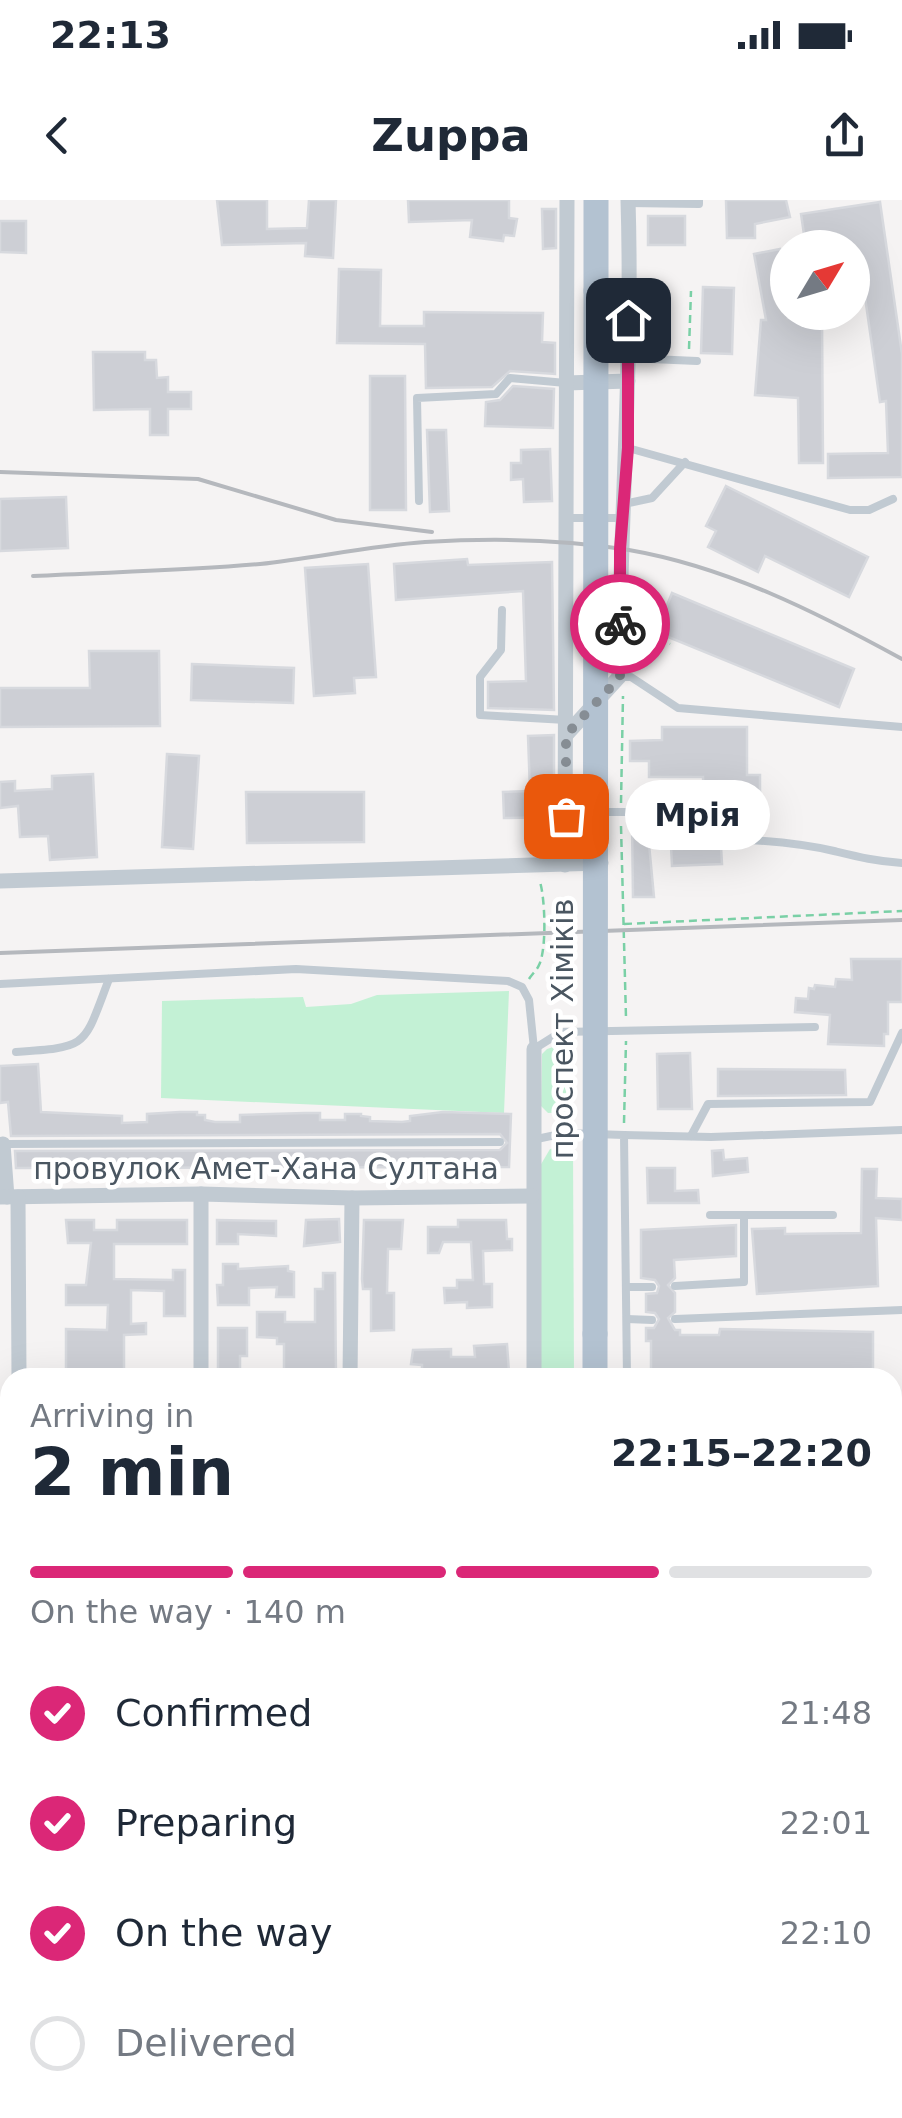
<!DOCTYPE html>
<meta charset="utf-8">
<style>
body{margin:0;font-family:"DejaVu Sans",sans-serif;background:#f6f6f7;color:#1f2937;height:100vh;display:flex;flex-direction:column;font-size:38px;white-space:nowrap}
*{box-sizing:border-box;margin:0}
p{font-size:32px;color:#747a83}
.icon{flex:none;width:55px;height:55px;fill:none;stroke:currentColor;stroke-width:2;stroke-linecap:round;stroke-linejoin:round}
.map{position:relative;flex:1;overflow:hidden}
.panel{position:absolute;left:0px;top:1168px;width:902px;height:752px;display:flex;flex-direction:column;background:#fff;border-radius:30px 30px 0 0;box-shadow:0 10px 40px #0002}
.panel>*{flex:none}
.needle{width:65px;rotate:52deg}
.tools{position:absolute;left:770px;top:30px;display:grid;gap:20px}
.tools a{display:grid;place-items:center;width:100px;height:100px;border-radius:50%;background:#fff;box-shadow:0 10px 40px #0002;font-size:50px}
.pin{position:absolute;display:grid;place-items:center;width:85px;height:85px;color:#fff;margin:-42px;border-radius:20px;box-shadow:0 5px 15px #0006}
.courier{position:absolute;display:grid;place-items:center;width:100px;height:100px;margin:-50px;border:8px solid #db2777;border-radius:50%;background:#fff;color:#222;box-shadow:0 2px 12px #0007}
.bubble{position:absolute;height:70px;border-radius:35px;background:#fff;box-shadow:0 10px 40px #0002;font-size:32px;font-weight:700;line-height:70px;text-align:center}
.overview em{font-style:normal;font-weight:700}
.overview div{display:flex;flex-direction:column-reverse}
.overview{display:flex;align-items:center;justify-content:space-between;height:170px;padding:0 30px}
h1{font-size:65px;font-weight:700;line-height:75px}
.bar{display:grid;grid-template-columns:repeat(4,1fr);gap:15px 10px;align-content:center;height:120px;padding:0 30px}
.bar i{height:12px;border-radius:8px;background:#e0e1e3}
.bar .current{background:#db2777}
.bar p{grid-column:span 4}
ol{padding:0 30px;list-style:none}
li{display:flex;align-items:center;gap:30px;height:110px}
li p{margin-inline-start:auto}
li .icon{padding:10px;border-radius:50%;background:#db2777;color:#fff;stroke-width:4}
li:last-child{color:#747a83}
li i{width:55px;height:55px;border:5px solid #e0e1e3;border-radius:50%}
.status{display:flex;justify-content:space-between;align-items:center;height:70px;padding:0 50px;background:#fff;direction:ltr}
.status svg{height:28px;fill:currentColor}
header{display:flex;justify-content:space-between;align-items:center;height:130px;padding:0 30px;background:#fff;font-size:45px;font-weight:700}
.map>svg:first-child{display:block}
.green{fill:#c3f1d5}
.building{fill:#cdcfd5;stroke:#d7d9de;stroke-width:2.5}
.lines{fill:none;stroke-linecap:round;stroke-linejoin:round}
.path{stroke:#7ad0a6;stroke-width:2.5;stroke-dasharray:8 5;stroke-linecap:butt}
.service{stroke:#c1cad2;stroke-width:8}
.minor{stroke:#c1cad2;stroke-width:15}
.tertiary{stroke:#c1cad2;stroke-width:20}
.secondary{stroke:#c1cbd6;stroke-width:22}
.primary{stroke:#b3c2d1;stroke-width:25}
.rail{stroke:#b5b8bd;stroke-width:4}
.primary-bridge{stroke:#b3c2d1;stroke-width:25}
.done{stroke:#868d94;stroke-width:10;stroke-dasharray:0 18}
.route{stroke:#db2777;stroke-width:12}
.labels{text-anchor:middle;stroke-width:9;stroke-linejoin:round;paint-order:stroke}
.street-label{font-size:30px;fill:#4a5661;stroke:#fff}
</style>
<div class="status"><b>22:13</b><svg viewBox="0 0 49 12"><path d="M0 12V9h3v3zM5 12V6h3v6zM10 12V3h3v9zM15 12V0h3v12zM26 1h20v11H26zM47 4h2v5h-2z"/></svg></div>
<header><svg class="icon" aria-label="back" viewBox="0 0 24 24"><path d="M15 5l-7 7 7 7"/></svg>Zuppa<svg class="icon" aria-label="share" viewBox="0 0 24 24"><path d="M12 15V3M7 8l5-5 5 5M5 13v7h14v-7"/></svg></header>
<div class="map">
<svg width="902" height="1918" viewBox="0 0 902 1918">
<rect width="100%" height="100%" fill="#f5f3f3"/>
<g class="green">
<polygon points="509,791 504,913 161,898 162,801 303,797 306,807 351,804 377,795"/>
<polygon points="565,843 572,844 572,912 548,913 541,906 542,854 547,849"/>
<polygon points="573,944 574,1177 540,1177 540,966 550,949"/>
<rect x="0" y="1530" width="10" height="128"/>
</g>
<g class="building">
<polygon points="217,0 267,0 267,29 307,28 309,0 336,0 333,58 305,56 306,43 222,45"/>
<polygon points="408,0 509,0 509,18 517,19 514,36 504,35 503,41 470,37 472,20 409,22"/>
<polygon points="726,0 786,0 790,17 755,24 755,38 727,38"/>
<polygon points="880,2 902,154 902,277 828,278 828,254 888,253 886,201 880,202 864,90 852,91 852,48 806,48 801,14"/>
<polygon points="542,9 556,9 556,48 543,49"/>
<rect x="648" y="16" width="37" height="29"/>
<polygon points="0,21 26,21 26,53 0,52"/>
<polygon points="780,49 788,93 788,118 822,117 823,263 799,263 798,198 755,195 761,120 766,120 754,54"/>
<polygon points="339,69 381,70 380,126 424,126 424,112 543,113 542,142 555,143 555,174 510,171 492,187 426,188 425,144 337,143"/>
<polygon points="703,87 734,88 732,154 701,153"/>
<polygon points="93,152 145,152 145,160 156,160 157,178 168,177 168,192 191,192 191,209 168,209 168,235 150,235 150,209 94,210"/>
<polygon points="370,176 405,176 406,310 370,310"/>
<polygon points="513,186 554,189 553,228 485,226 486,202 500,200"/>
<polygon points="427,230 446,230 449,311 430,312"/>
<polygon points="550,249 552,301 524,302 523,279 511,280 511,263 521,263 521,250"/>
<polygon points="726,286 868,357 849,397 765,356 758,372 708,347 716,331 706,326"/>
<polygon points="66,297 68,348 0,351 0,299"/>
<polygon points="467,359 468,365 552,362 554,510 488,508 488,482 526,481 523,391 396,400 394,364"/>
<polygon points="368,364 376,477 354,478 355,493 314,496 305,368"/>
<polygon points="672,393 854,469 839,507 656,432"/>
<polygon points="89,451 159,451 160,526 0,527 0,488 90,488"/>
<polygon points="192,464 294,468 293,503 191,500"/>
<polygon points="662,527 747,527 747,575 760,575 760,596 704,597 703,577 649,577 649,561 630,561 630,541 662,540"/>
<polygon points="554,535 554,617 504,618 503,592 530,591 528,536"/>
<polygon points="167,554 199,556 193,649 162,647"/>
<polygon points="93,574 97,657 50,660 48,636 20,637 18,606 0,608 0,582 15,581 15,591 52,589 52,576"/>
<polygon points="246,592 364,592 364,642 247,643"/>
<polygon points="648,622 649,631 655,631 655,643 649,644 654,697 633,697 632,623"/>
<polygon points="671,646 721,646 722,664 672,666"/>
<polygon points="851,759 902,759 902,802 888,802 888,834 884,834 884,846 828,844 830,815 795,812 796,798 808,799 809,788 814,789 815,785 835,787 836,779 852,780"/>
<polygon points="690,853 692,909 658,909 657,854"/>
<polygon points="38,864 41,912 122,916 122,923 147,922 147,914 180,912 197,912 197,915 205,915 205,920 215,922 240,922 240,915 305,913 320,913 320,920 345,920 345,914 361,914 361,916 370,917 370,921 402,922 410,921 410,916 443,912 511,914 509,967 16,968 15,951 500,950 507,943 500,934 11,936 8,902 0,903 0,866"/>
<polygon points="718,869 845,870 846,895 718,896"/>
<polygon points="723,950 724,960 747,958 748,972 713,976 712,951"/>
<polygon points="647,968 675,968 675,991 698,990 699,1003 648,1003"/>
<polygon points="862,969 877,969 876,998 902,999 902,1020 876,1018 878,1086 757,1094 752,1029 785,1028 785,1034 861,1033"/>
<polygon points="339,1019 340,1042 304,1046 306,1020"/>
<polygon points="66,1020 94,1020 94,1030 117,1030 117,1020 187,1020 187,1044 114,1044 114,1079 173,1080 173,1070 185,1070 185,1116 164,1116 164,1091 131,1090 131,1124 146,1123 146,1134 124,1135 124,1176 66,1178 66,1129 107,1130 108,1105 66,1105 66,1085 86,1085 91,1043 68,1043"/>
<polygon points="217,1020 276,1021 276,1036 238,1034 238,1044 217,1044"/>
<polygon points="364,1020 403,1020 401,1049 388,1049 387,1093 394,1093 394,1130 371,1131 371,1089 363,1089 362,1079"/>
<polygon points="458,1020 506,1020 507,1039 512,1039 512,1050 483,1051 484,1084 492,1084 492,1107 467,1108 467,1102 445,1103 444,1088 457,1088 457,1080 473,1080 471,1042 443,1042 439,1053 428,1053 428,1027 458,1027"/>
<polygon points="736,1025 736,1056 674,1060 675,1078 668,1085 675,1093 675,1112 668,1118 675,1130 680,1130 680,1135 719,1135 720,1129 873,1132 873,1178 651,1178 651,1141 646,1141 646,1128 654,1128 659,1119 655,1113 646,1112 646,1094 657,1093 659,1086 655,1080 641,1078 641,1030"/>
<polygon points="223,1064 238,1064 238,1069 288,1066 288,1071 294,1072 294,1097 276,1097 277,1087 249,1088 249,1105 218,1105 217,1085 223,1085"/>
<polygon points="323,1073 335,1073 336,1178 284,1175 284,1144 277,1144 277,1138 257,1137 257,1112 285,1112 285,1122 315,1122 315,1089 323,1089"/>
<polygon points="218,1128 247,1128 247,1156 240,1156 240,1178 218,1178"/>
<polygon points="507,1144 509,1172 492,1173 492,1178 422,1178 422,1165 411,1164 413,1150 451,1149 451,1157 475,1157 474,1146"/>
</g>
<g class="lines">
<g class="path">
<polyline points="689,149 691,91"/>
<polyline points="635,426 670,444"/>
<polyline points="621,603 623,496"/>
<polyline points="621,626 626,818"/>
<polyline points="624,724 902,711"/>
<path d="M529,779C532,774 537,770 539,765C547,749 545,698 540,682"/>
<polyline points="624,923 626,841"/>
<polyline points="547,1916 556,1910"/>
<polyline points="547,1918 547,1910"/>
</g>
<g class="service">
<polyline points="628,3 699,4 699,0"/>
<polyline points="628,158 697,161"/>
<polyline points="628,248 850,310 869,310 893,299"/>
<polyline points="419,301 417,198 496,194 510,178 566,183"/>
<polyline points="624,304 652,298 685,262"/>
<polyline points="567,318 623,318"/>
<polyline points="502,410 501,450 480,477 480,515 566,520"/>
<polyline points="619,477 631,477 678,508 902,527"/>
<path d="M601,612H675L679,638C727,638 787,640 834,651C859,657 875,661 902,663"/>
<polyline points="0,784 296,769 508,781 522,787 529,800 534,849 561,832 815,827"/>
<path d="M16,852C90,847 83,847 109,779"/>
<polyline points="624,935 711,937 902,930"/>
<polyline points="691,936 708,904 870,902 902,833"/>
<polyline points="532,940 565,933 624,935 627,1178"/>
<polyline points="4,944 500,942"/>
<polyline points="710,1015 833,1015"/>
<polyline points="675,1086 744,1082 744,1016"/>
<polyline points="626,1087 652,1087"/>
<polyline points="627,1119 652,1120"/>
<polyline points="675,1119 902,1110"/>
<polyline points="892,1282 902,1283"/>
<polyline points="892,1478 902,1479"/>
</g>
<g class="minor">
<polyline points="566,183 628,181"/>
<path d="M566,535L619,477C620,318 633,159 628,0"/>
<polyline points="565,665 567,0"/>
<polyline points="0,681 601,663"/>
<polyline points="534,849 534,1178"/>
<polyline points="3,944 7,997"/>
<polyline points="0,997 201,994 352,998 532,996"/>
<polyline points="18,997 19,1178"/>
<polyline points="201,1178 201,994"/>
<polyline points="350,1178 352,998"/>
<polyline points="0,1667 10,1666"/>
<polyline points="892,1674 902,1675"/>
<polyline points="892,1825 902,1825"/>
<polyline points="20,1910 20,1918"/>
<polyline points="383,1910 383,1918"/>
</g>
<polyline class="tertiary" points="0,1508 10,1508"/>
<polyline class="secondary" points="892,1499 902,1499"/>
<g class="primary">
<polyline points="596,0 596,91"/>
<polyline points="595,1134 595,1178"/>
<polyline points="599,1910 599,1918"/>
</g>
<g class="rail">
<polyline points="0,272 198,279 336,320 432,332"/>
<path d="M33,376C108,372 184,371 260,364C315,358 369,346 425,342C492,338 563,339 629,350C727,367 816,412 902,459"/>
<polyline points="0,753 902,720"/>
</g>
<polyline class="primary-bridge" points="595,1134 596,91"/>
</g>
<g class="lines">
<polyline class="done" points="566,616 566,535 620,477 620,424"/>
<polyline class="route" points="620,424 620,349 628,248 628,120"/>
</g>
<g class="labels">
<g class="street-label">
<text transform="translate(563 829) rotate(-90)" y="10">проспект Хіміків</text>
<text x="266" y="979">провулок Амет-Хана Султана</text>
</g>
</g>
</svg>
<div class="tools">
<a><svg class="needle" viewBox="-14 -14 28 28"><path d="M0-13l5 13h-10z" fill="#e53935"/><path d="M0 13l5-13h-10z" fill="#747a83"/></svg></a>
</div>
<div class="pin" style="left:566px;top:616px;background:#ea580c"><svg class="icon" aria-label="bag" viewBox="0 0 24 24"><path d="M5 8h14l-1 12H6zM9 8a3 3 0 0 1 6 0"/></svg></div>
<div class="pin" style="left:628px;top:120px;background:#1f2937"><svg class="icon" aria-label="home" viewBox="0 0 24 24"><path d="M3 11l9-7 9 7M6 9v11h12V9"/></svg></div>
<div class="courier" style="left:620px;top:424px"><svg class="icon" aria-label="bike" viewBox="0 0 24 24"><circle cx="6" cy="16" r="4"/><circle cx="18" cy="16" r="4"/><path d="M6 16l4-8h5l3 8M10 8l3 8H6M13 5h3"/></svg></div>
<div class="bubble" style="left:625px;top:580px;width:145px">Мрія</div>
<section class="panel">
<div class="overview"><div><h1>2 min</h1><p>Arriving in</p></div><em>22:15–22:20</em></div>
<div class="bar"><i class="current"></i><i class="current"></i><i class="current"></i><i></i><p>On the way · 140 m</p></div>
<ol>
<li><svg class="icon" aria-label="check" viewBox="0 0 24 24"><path d="M5 12l5 5 9-10"/></svg>Confirmed<p>21:48</p></li>
<li><svg class="icon" aria-label="check" viewBox="0 0 24 24"><path d="M5 12l5 5 9-10"/></svg>Preparing<p>22:01</p></li>
<li><svg class="icon" aria-label="check" viewBox="0 0 24 24"><path d="M5 12l5 5 9-10"/></svg>On the way<p>22:10</p></li>
<li><i></i>Delivered</li>
</ol>
</section>
</div>
